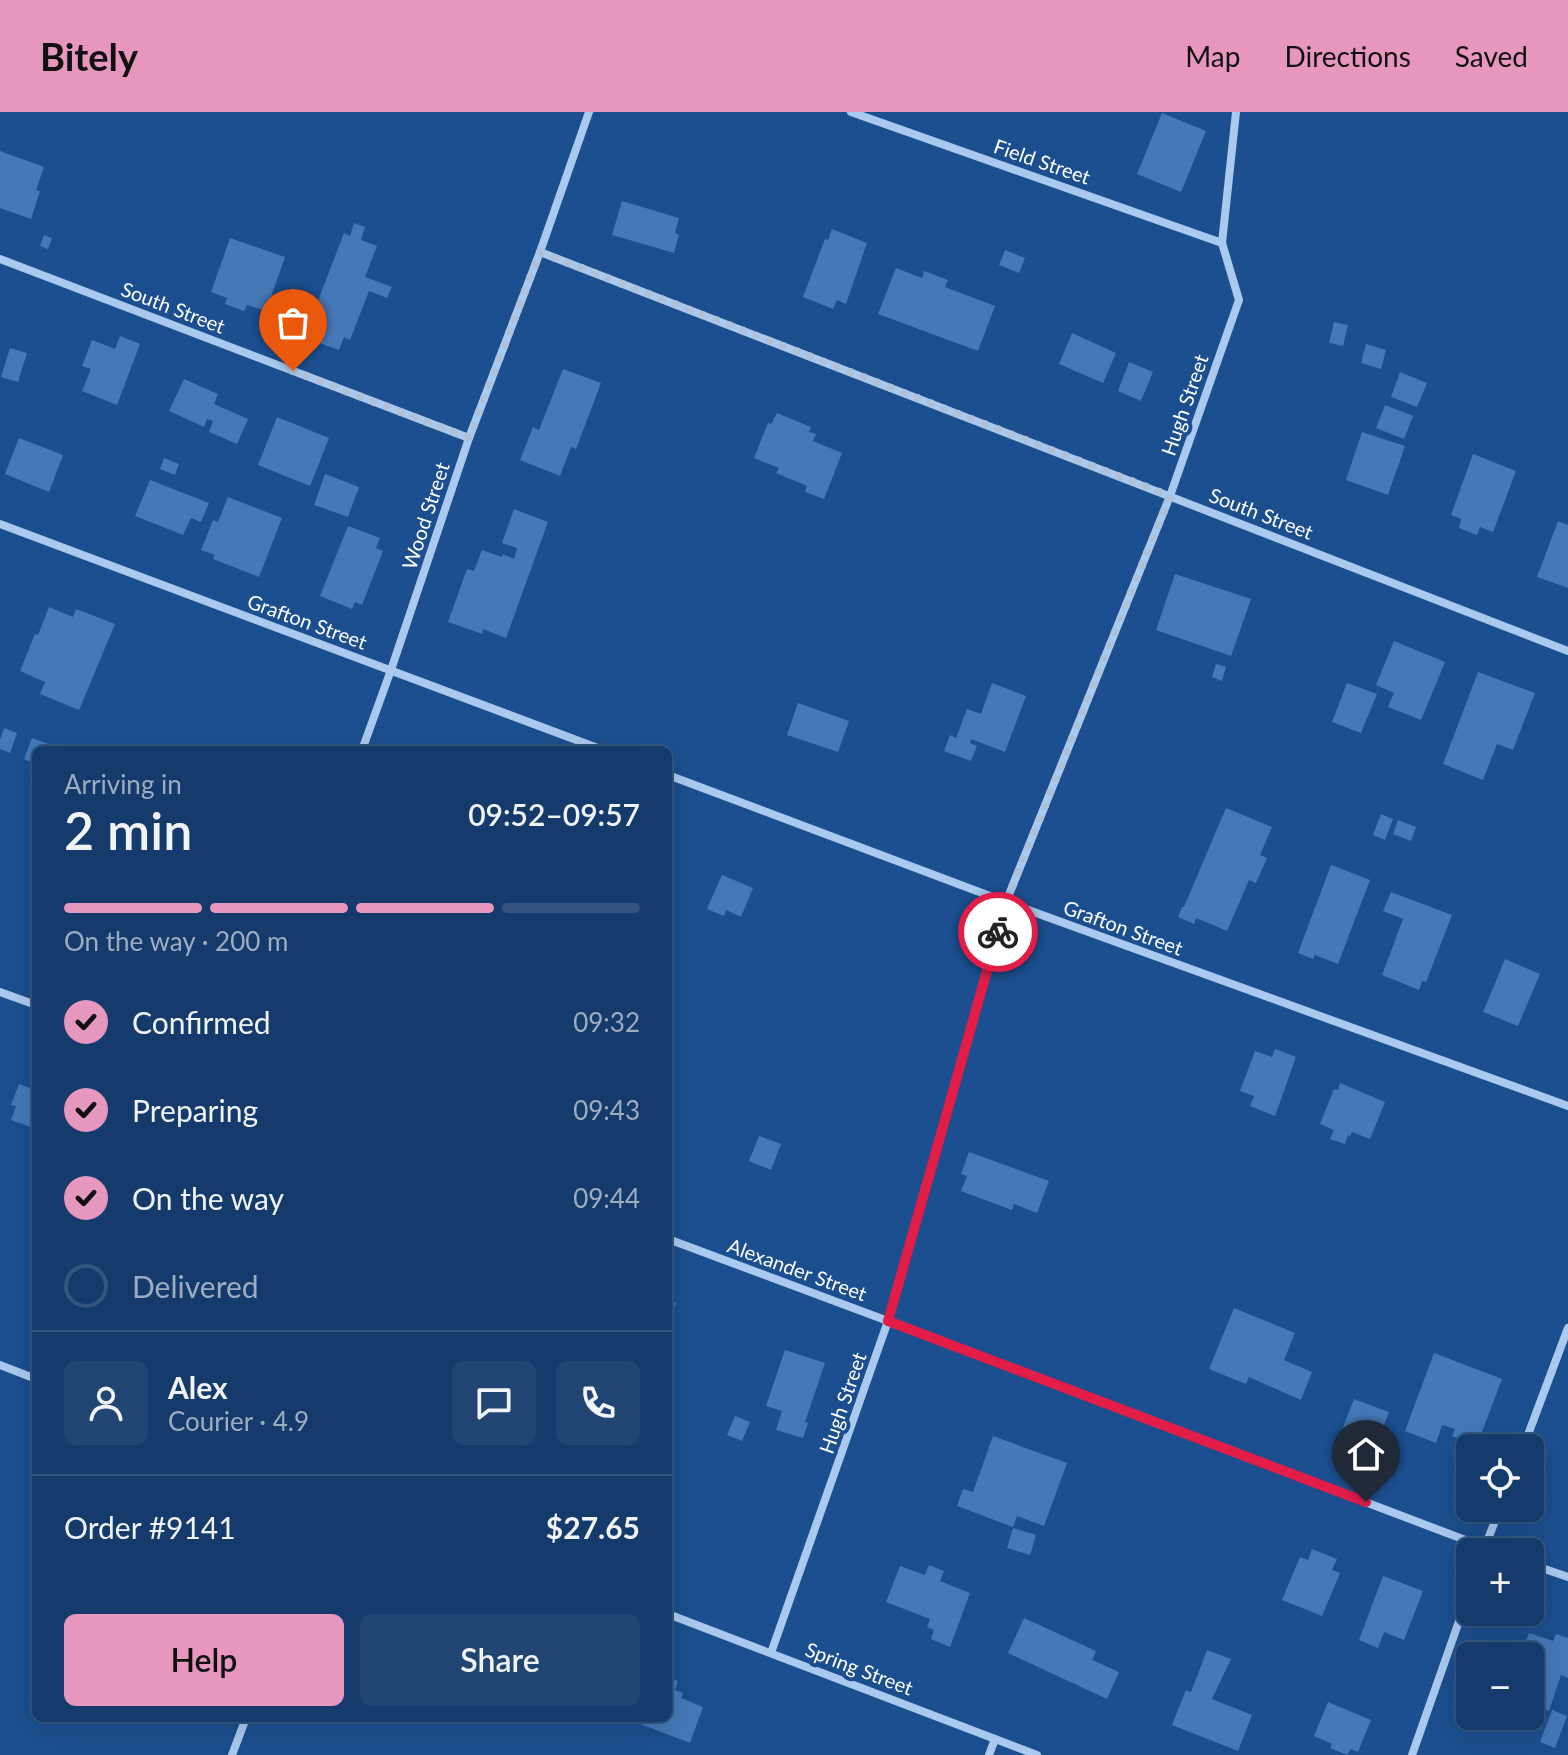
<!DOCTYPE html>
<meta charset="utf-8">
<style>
body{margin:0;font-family:Lato,sans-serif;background:#214673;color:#f1f3f6;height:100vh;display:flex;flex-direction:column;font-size:30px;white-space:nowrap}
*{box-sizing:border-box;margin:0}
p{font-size:26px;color:#9dadc1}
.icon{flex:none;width:44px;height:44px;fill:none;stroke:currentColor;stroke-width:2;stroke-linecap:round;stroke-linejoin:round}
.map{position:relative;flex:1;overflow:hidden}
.panel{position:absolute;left:32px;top:634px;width:640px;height:976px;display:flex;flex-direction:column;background:#143b6b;border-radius:12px;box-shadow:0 8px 32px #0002,0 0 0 2px #33557e}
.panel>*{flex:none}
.tools{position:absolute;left:1456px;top:1322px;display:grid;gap:16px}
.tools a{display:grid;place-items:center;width:88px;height:88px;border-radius:12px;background:#143b6b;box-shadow:0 8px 32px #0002,0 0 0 2px #33557e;font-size:40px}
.pin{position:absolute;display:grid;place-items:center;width:68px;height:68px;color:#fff;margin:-82px -34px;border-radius:50% 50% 50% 0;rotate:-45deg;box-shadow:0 0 8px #0007}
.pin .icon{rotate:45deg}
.courier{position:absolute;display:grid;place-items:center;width:80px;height:80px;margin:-40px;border:6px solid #e11d48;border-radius:50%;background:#fff;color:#222;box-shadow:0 2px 10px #0007}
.head em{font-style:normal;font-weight:600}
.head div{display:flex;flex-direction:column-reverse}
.head{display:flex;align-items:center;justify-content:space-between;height:136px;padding:0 32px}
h1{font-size:52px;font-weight:600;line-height:60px}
.bar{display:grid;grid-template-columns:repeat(4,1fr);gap:12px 8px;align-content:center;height:96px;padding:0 32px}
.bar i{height:10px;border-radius:6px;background:#33557e}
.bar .on{background:#e797bd}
.bar p{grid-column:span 4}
.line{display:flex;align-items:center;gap:20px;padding:0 32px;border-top:2px solid #33557e}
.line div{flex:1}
.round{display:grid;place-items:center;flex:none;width:84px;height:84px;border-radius:12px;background:#214673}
ol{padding:0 32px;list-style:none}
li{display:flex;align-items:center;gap:24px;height:88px}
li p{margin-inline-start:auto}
li .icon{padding:8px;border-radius:50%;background:#e797bd;color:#111;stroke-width:4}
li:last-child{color:#9dadc1}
li i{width:44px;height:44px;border:4px solid #33557e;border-radius:50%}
.primary-button{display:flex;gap:16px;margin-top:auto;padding:16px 32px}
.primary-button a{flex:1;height:92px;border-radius:12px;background:#e797bd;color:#111;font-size:32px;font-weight:600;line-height:92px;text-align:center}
.primary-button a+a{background:#214673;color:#f1f3f6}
header{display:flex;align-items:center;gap:48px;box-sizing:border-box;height:112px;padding:0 40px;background:#e797bd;color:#111}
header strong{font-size:38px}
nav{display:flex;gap:44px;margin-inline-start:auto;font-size:28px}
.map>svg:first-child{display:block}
.building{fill:#4478b7}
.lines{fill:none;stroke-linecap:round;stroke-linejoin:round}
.street{stroke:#a9c9ee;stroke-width:8}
.done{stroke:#afc1d8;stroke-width:8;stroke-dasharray:0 14.4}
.route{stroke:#e11d48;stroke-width:10}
.labels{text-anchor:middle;stroke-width:8;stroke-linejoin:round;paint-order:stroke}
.street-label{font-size:20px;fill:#fff;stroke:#1b4f8f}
</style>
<header>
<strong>Bitely</strong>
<nav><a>Map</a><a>Directions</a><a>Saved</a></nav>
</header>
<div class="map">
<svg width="1568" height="1643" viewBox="0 0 1568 1643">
<rect width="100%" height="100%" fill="#1b4f8f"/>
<g class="building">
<polygon points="1162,1 1206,19 1181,80 1137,62"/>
<polygon points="0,39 44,55 36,78 40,79 31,107 0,96"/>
<polygon points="622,89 679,106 675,121 679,123 674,141 612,123"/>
<polygon points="354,111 365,115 361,128 377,134 365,165 392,175 387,186 369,179 350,228 344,225 339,238 309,227 314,214 309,212 344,121 350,124"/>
<polygon points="832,117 867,131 846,192 837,188 833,197 803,185 825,127 828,128"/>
<polygon points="44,123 52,126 48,137 40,134"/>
<polygon points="230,126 285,145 266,199 247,193 244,199 225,192 227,186 211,180"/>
<polygon points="1005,138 1025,146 1019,161 999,153"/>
<polygon points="896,156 922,166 924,159 948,168 945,175 995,194 978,239 878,202"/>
<polygon points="1334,210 1348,213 1343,234 1329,231"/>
<polygon points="1072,221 1116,241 1103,271 1059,252"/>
<polygon points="120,224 140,232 117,293 82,279 91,257 82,254 92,228 115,237"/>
<polygon points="1366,232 1386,238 1381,257 1361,251"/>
<polygon points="10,236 27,241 18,270 1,265"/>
<polygon points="1129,250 1153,260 1141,289 1118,279"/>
<polygon points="563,257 601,271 576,337 571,335 560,364 520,348 533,315 539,318"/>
<polygon points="1400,260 1427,271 1417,295 1391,285"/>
<polygon points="184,267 218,282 214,292 248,307 237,332 209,320 213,309 207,307 204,315 169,299"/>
<polygon points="1385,293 1413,304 1404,327 1376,316"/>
<polygon points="777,301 811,315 809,320 816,322 813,329 842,341 824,387 805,380 807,374 776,361 779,356 754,346 768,311 771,312"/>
<polygon points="277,305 329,326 310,374 258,353"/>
<polygon points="1362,320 1405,334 1388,383 1346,368"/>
<polygon points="19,326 63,343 49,380 5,362"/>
<polygon points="1473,342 1516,359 1493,420 1480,415 1477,423 1459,416 1461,407 1451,403"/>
<polygon points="164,346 179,352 175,363 160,357"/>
<polygon points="325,362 359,375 348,405 314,393"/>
<polygon points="150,368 209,391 201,410 191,406 183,423 135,404"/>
<polygon points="228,385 282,406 259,465 213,447 215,443 201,438 213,408 218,410"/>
<polygon points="514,397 548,410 506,526 483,517 482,522 448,510 467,457 474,459 482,438 502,445 503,442 514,447 517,436 502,431"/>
<polygon points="1558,409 1568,413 1568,476 1537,465"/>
<polygon points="348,414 380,426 376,436 383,439 362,493 355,490 352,497 320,484"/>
<polygon points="1175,462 1251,487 1231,544 1156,518"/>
<polygon points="49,495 73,505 76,497 115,512 79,598 40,582 45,570 20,559 35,522 38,523"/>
<polygon points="1394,529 1445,550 1421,608 1388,595 1394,581 1376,573"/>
<polygon points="1216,552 1226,555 1222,569 1212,565"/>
<polygon points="1478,560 1535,581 1513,638 1497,632 1483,668 1443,652"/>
<polygon points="992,571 1026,584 1005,640 971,627 970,631 977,634 971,649 944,639 950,623 956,626 967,597 981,602"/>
<polygon points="1347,571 1377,582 1361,621 1332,610"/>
<polygon points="798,591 849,609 838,640 787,623"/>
<polygon points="4,616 17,621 10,641 0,637 0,628"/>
<polygon points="32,626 49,632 47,638 36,638 36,652 24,647"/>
<polygon points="1226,696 1272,715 1260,743 1267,746 1256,771 1249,768 1227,819 1196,806 1194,812 1178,805 1182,795 1184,795"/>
<polygon points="1381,702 1393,707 1385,728 1373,723"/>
<polygon points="1398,708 1416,715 1411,729 1393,722"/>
<polygon points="1331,753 1370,768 1338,852 1315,843 1313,847 1298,841"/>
<polygon points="722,763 753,776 741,805 726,798 724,804 707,797"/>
<polygon points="1391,780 1452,803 1426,870 1422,869 1419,878 1382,863 1403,807 1383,799"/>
<polygon points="1505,847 1540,862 1518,914 1483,900"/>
<polygon points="1275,937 1296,945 1275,1004 1250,994 1254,984 1240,979 1255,939 1272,945"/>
<polygon points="1340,971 1385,990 1370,1027 1352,1020 1350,1024 1348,1023 1345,1032 1330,1027 1334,1018 1320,1012 1334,977 1338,978"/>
<polygon points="19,972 36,978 36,1017 11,1008 16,994 11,993"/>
<polygon points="759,1024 781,1032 771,1058 749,1049"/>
<polygon points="969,1040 1049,1069 1037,1101 1014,1092 1012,1098 961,1079 967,1064 961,1062"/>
<polygon points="668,1189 676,1191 668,1211"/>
<polygon points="1234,1196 1295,1221 1284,1248 1312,1260 1301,1288 1249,1265 1246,1272 1209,1257"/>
<polygon points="785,1238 825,1251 805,1310 808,1311 803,1326 776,1318 782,1299 766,1294"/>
<polygon points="1434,1241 1502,1267 1477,1333 1452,1324 1455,1317 1442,1313 1436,1331 1405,1319"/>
<polygon points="1354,1287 1389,1300 1378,1329 1343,1315"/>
<polygon points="735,1304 750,1310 742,1329 727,1323"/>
<polygon points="993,1324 1067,1351 1044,1414 1017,1404 1013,1415 957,1394 963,1377 973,1380"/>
<polygon points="1013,1416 1036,1423 1030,1443 1007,1436"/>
<polygon points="1312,1437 1337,1447 1332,1458 1340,1461 1322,1504 1282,1488 1300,1445 1308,1448"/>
<polygon points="929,1453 944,1459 940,1469 970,1481 950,1535 931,1527 934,1518 927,1515 930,1507 886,1490 900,1454 925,1463"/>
<polygon points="1383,1464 1423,1479 1404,1528 1384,1520 1378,1536 1359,1528"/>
<polygon points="1024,1506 1096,1539 1092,1548 1119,1560 1107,1587 1008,1541"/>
<polygon points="1529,1521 1553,1529 1556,1522 1568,1526 1568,1566 1561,1563 1549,1599 1530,1592 1530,1544 1515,1544 1516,1538 1522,1540"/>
<polygon points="1207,1538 1231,1547 1212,1587 1252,1603 1238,1639 1172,1613 1186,1578 1191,1580"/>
<polygon points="668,1566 678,1569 675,1578 683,1581 681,1586 703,1595 690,1631 625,1606 668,1606"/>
<polygon points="1328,1590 1371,1608 1358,1640 1351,1637 1347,1643 1330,1636 1332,1632 1314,1624"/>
<polygon points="1552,1598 1567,1604 1555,1636 1540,1630"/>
</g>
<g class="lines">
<g class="street">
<polyline points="851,0 1222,131"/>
<polyline points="540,140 1568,539"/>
<polyline points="0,147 469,326"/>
<polyline points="0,412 603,638"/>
<polyline points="362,638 391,558 469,326 540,140 589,0"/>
<polyline points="668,663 1006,790 1568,994"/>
<polyline points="0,880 36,893"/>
<polyline points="668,1127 888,1209 1497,1440"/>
<polyline points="0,1253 36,1267"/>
<polyline points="1523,1336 1568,1216"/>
<polyline points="1483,1440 1500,1396"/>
<polyline points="1530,1452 1568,1465"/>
<polyline points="668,1502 1037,1643"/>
<polyline points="771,1541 888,1209 1006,790 1170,384 1239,188 1222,131 1236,0"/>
<polyline points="232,1643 246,1606"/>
<polyline points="989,1643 995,1627"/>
<polyline points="1412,1643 1470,1478"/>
</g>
</g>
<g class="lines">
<polyline class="done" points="293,259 469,326 540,140 1170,384 1006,790 998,820"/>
<polyline class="route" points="998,820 888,1209 1366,1390"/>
</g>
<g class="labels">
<g class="street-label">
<text transform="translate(1042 50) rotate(19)" y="7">Field Street</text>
<text transform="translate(173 196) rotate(21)" y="7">South Street</text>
<text transform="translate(1185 293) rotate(-71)" y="7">Hugh Street</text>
<text transform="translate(1261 402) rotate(21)" y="7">South Street</text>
<text transform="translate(426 404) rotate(-72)" y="7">Wood Street</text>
<text transform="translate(307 510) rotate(20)" y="7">Grafton Street</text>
<text transform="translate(1123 816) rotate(20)" y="7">Grafton Street</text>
<text transform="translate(797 1158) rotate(20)" y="7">Alexander Street</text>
<text transform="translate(843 1291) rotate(-71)" y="7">Hugh Street</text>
<text transform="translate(859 1557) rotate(21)" y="7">Spring Street</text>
</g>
</g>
</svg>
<div class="tools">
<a><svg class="icon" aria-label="locate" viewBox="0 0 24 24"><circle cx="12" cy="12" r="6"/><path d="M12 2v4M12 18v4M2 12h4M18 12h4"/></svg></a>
<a>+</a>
<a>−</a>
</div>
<div class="pin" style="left:293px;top:259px;background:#ea580c"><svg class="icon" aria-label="bag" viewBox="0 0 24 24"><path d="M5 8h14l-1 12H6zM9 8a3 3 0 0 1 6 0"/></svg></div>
<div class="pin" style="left:1366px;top:1390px;background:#1f2937"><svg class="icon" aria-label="home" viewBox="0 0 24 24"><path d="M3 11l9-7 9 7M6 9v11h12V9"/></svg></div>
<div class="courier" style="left:998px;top:820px"><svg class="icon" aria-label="bike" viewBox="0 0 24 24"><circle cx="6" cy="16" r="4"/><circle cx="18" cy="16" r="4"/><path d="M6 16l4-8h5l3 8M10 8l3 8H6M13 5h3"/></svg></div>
<section class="panel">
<div class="head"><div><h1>2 min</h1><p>Arriving in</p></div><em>09:52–09:57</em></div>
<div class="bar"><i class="on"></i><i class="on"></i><i class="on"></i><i></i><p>On the way · 200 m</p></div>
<ol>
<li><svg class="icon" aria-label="check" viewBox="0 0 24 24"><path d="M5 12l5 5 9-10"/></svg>Confirmed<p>09:32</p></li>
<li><svg class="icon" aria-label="check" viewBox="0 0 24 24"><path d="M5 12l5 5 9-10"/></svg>Preparing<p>09:43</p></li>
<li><svg class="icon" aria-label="check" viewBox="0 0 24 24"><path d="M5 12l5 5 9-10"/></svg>On the way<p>09:44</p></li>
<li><i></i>Delivered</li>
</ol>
<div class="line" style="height:144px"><a class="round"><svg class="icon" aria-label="person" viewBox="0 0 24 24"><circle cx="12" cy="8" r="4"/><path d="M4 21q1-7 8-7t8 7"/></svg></a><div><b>Alex</b><p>Courier · 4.9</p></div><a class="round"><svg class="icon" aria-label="chat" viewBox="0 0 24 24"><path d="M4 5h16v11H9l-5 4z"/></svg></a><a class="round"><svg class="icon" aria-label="phone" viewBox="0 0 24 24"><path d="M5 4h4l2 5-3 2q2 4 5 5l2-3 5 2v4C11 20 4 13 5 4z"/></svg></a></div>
<div class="line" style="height:104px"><div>Order #9141</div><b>$27.65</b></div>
<div class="primary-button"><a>Help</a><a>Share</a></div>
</section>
</div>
